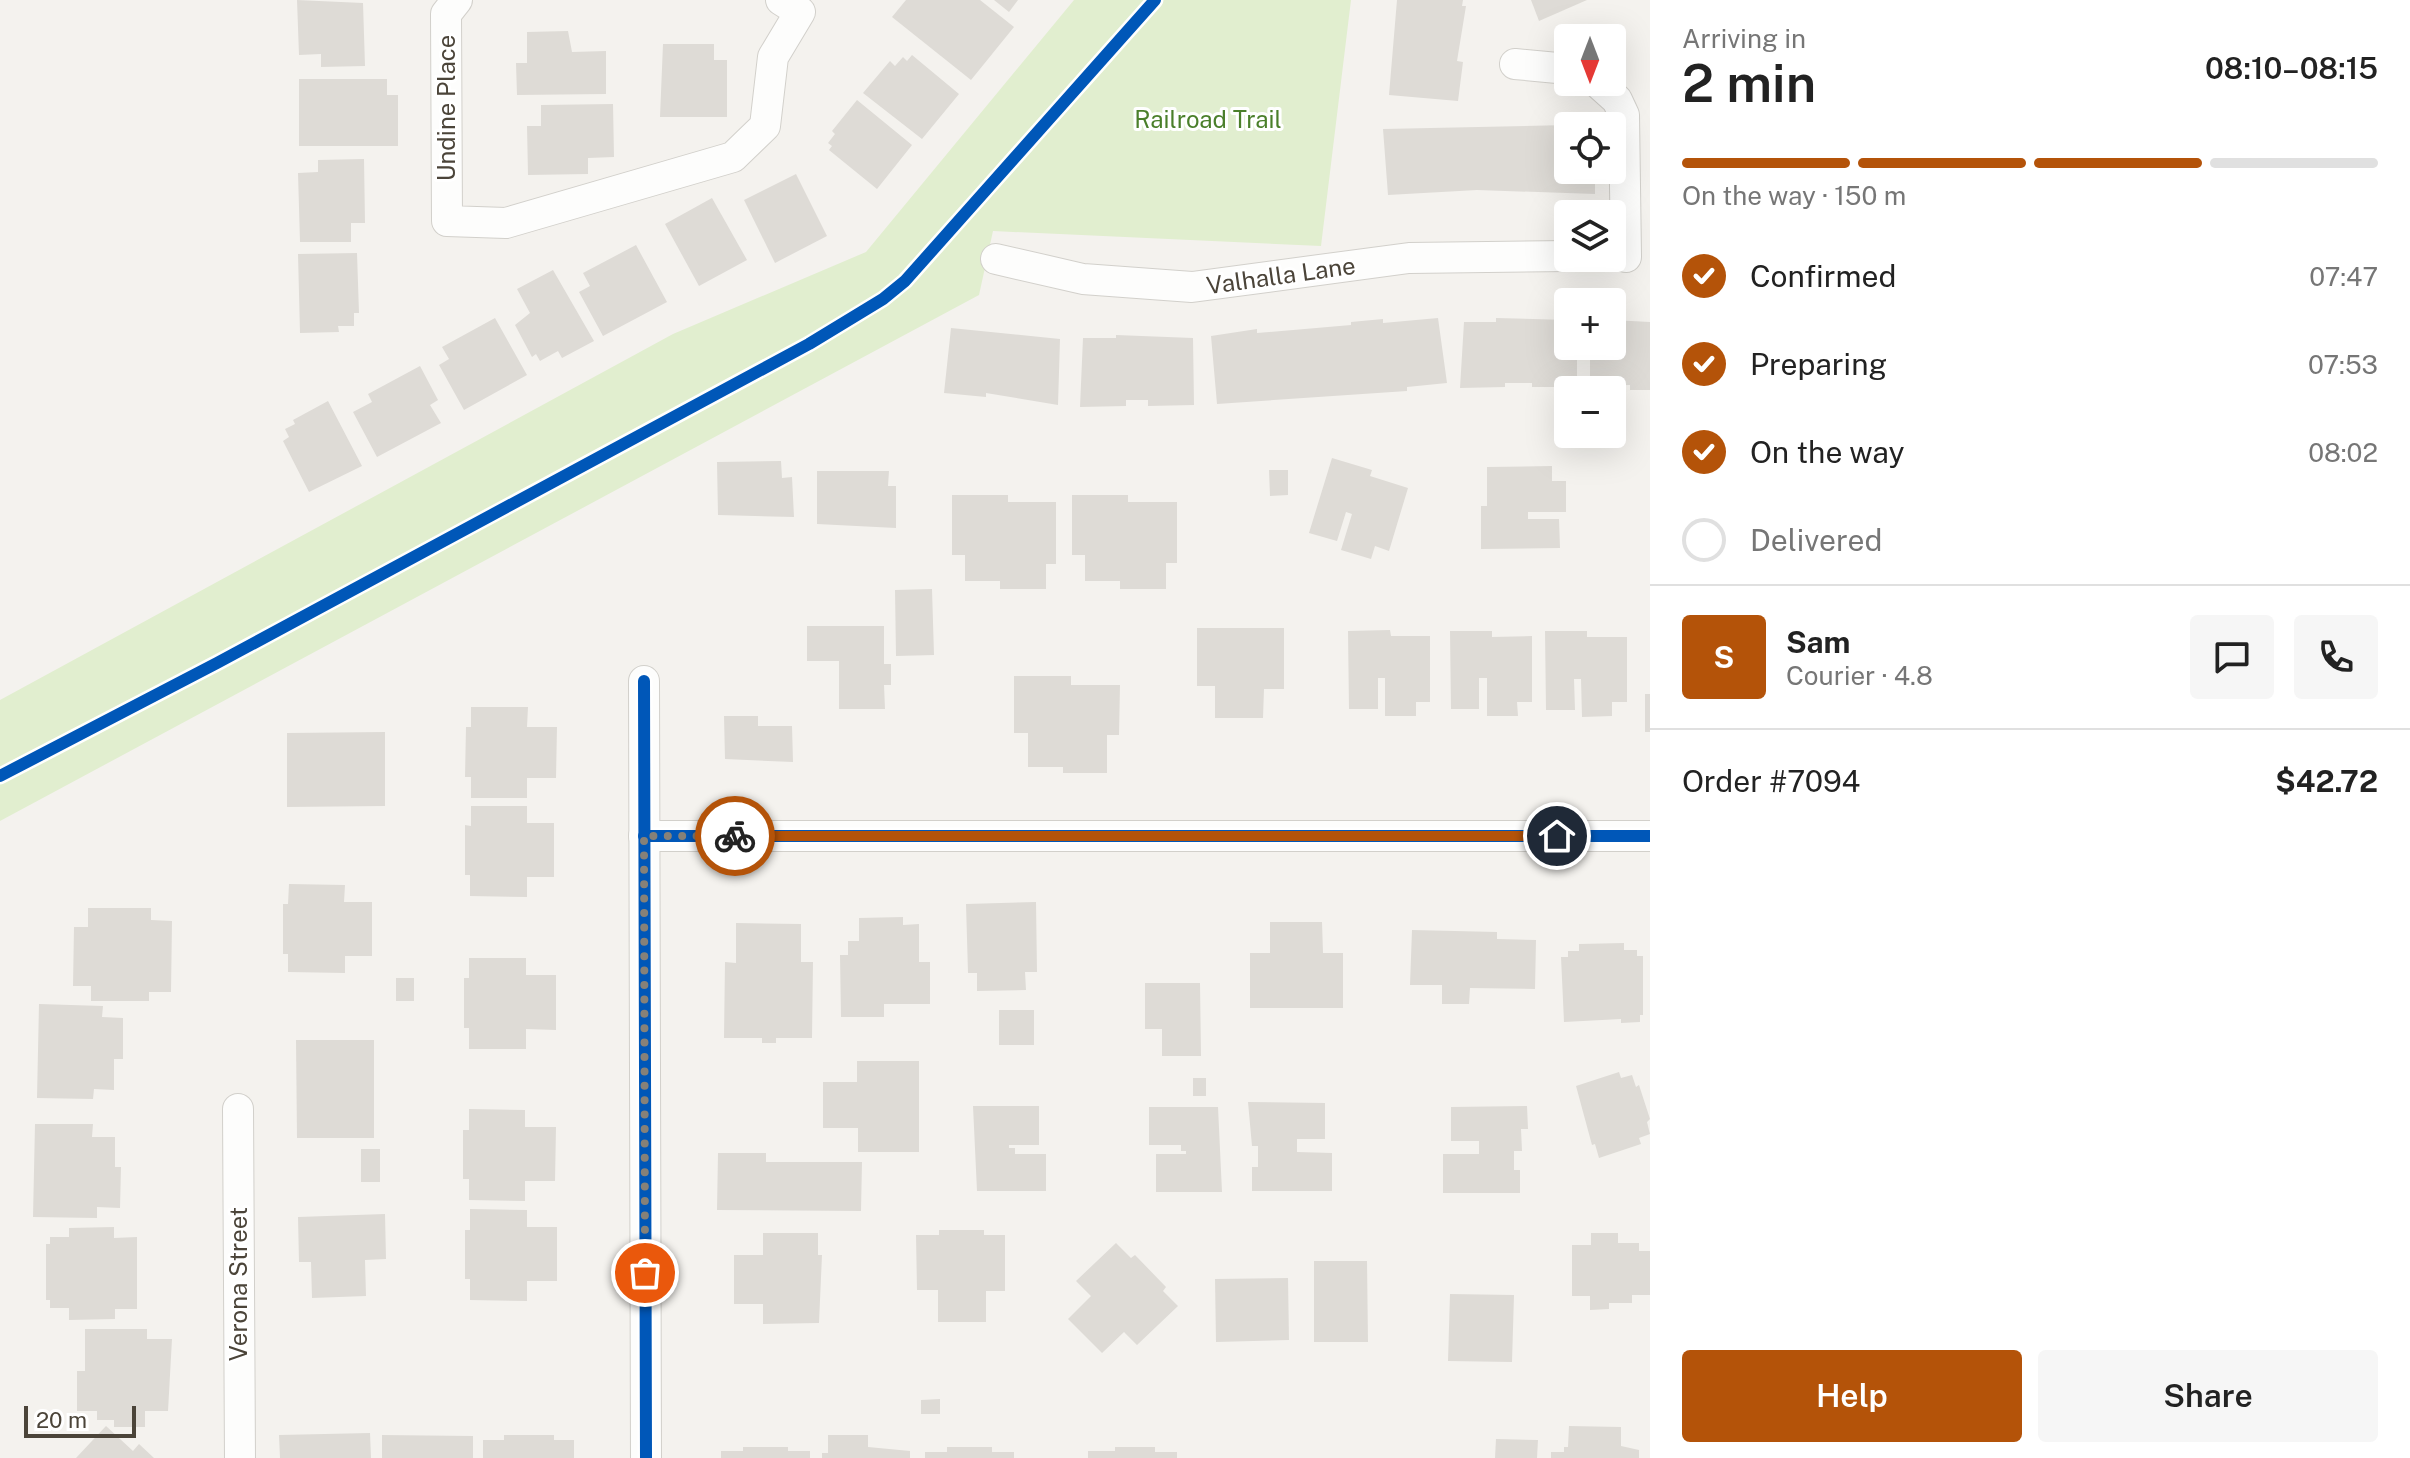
<!DOCTYPE html>
<meta charset="utf-8">
<style>
body{margin:0;font-family:"Public Sans",sans-serif;background:#f6f6f6;color:#222;height:100vh;display:flex;flex-direction:column;font-size:30px;white-space:nowrap}
*{box-sizing:border-box;margin:0}
p{font-size:26px;color:#767676}
.icon{flex:none;width:44px;height:44px;fill:none;stroke:currentColor;stroke-width:2;stroke-linecap:round;stroke-linejoin:round}
.map{position:relative;flex:1;overflow:hidden}
.sheet{display:flex;flex-direction:column;background:#fff;width:760px}
.sheet>*{flex:none}
.needle{width:52px;rotate:180deg}
.buttons{position:absolute;left:1554px;top:24px;display:grid;gap:16px}
.buttons a{display:grid;place-items:center;width:72px;height:72px;border-radius:8px;background:#fff;box-shadow:0 8px 32px #0002;font-size:40px}
.scale{position:absolute;left:24px;bottom:20px;width:112px;box-sizing:border-box;padding-left:8px;border:4px solid #4b4439;border-top:0;font-size:22px;line-height:28px;white-space:nowrap;color:#4b4439;-webkit-text-stroke:6px #fff;paint-order:stroke}
.pin{position:absolute;display:grid;place-items:center;width:68px;height:68px;color:#fff;margin:-34px;border:4px solid #fff;border-radius:50%;box-shadow:0 2px 8px #0007}
.courier{position:absolute;display:grid;place-items:center;width:80px;height:80px;margin:-40px;border:6px solid #b45309;border-radius:50%;background:#fff;color:#222;box-shadow:0 2px 10px #0007}
.overview em{font-style:normal;font-weight:600}
.overview div{display:flex;flex-direction:column-reverse}
.overview{display:flex;align-items:center;justify-content:space-between;height:136px;padding:0 32px}
h1{font-size:52px;font-weight:600;line-height:60px}
.bar{display:grid;grid-template-columns:repeat(4,1fr);gap:12px 8px;align-content:center;height:96px;padding:0 32px}
.bar i{height:10px;border-radius:6px;background:#e0e0e0}
.bar .current{background:#b45309}
.bar p{grid-column:span 4}
.line{display:flex;align-items:center;gap:20px;padding:0 32px;border-top:2px solid #e0e0e0}
.line div{flex:1}
.round{display:grid;place-items:center;flex:none;width:84px;height:84px;border-radius:8px;background:#f6f6f6}
ol{padding:0 32px;list-style:none}
li{display:flex;align-items:center;gap:24px;height:88px}
li p{margin-inline-start:auto}
li .icon{padding:8px;border-radius:50%;background:#b45309;color:#fff;stroke-width:4}
li:last-child{color:#767676}
li i{width:44px;height:44px;border:4px solid #e0e0e0;border-radius:50%}
.primary-button{display:flex;gap:16px;margin-top:auto;padding:16px 32px}
.primary-button a{flex:1;height:92px;border-radius:8px;background:#b45309;color:#fff;font-size:32px;font-weight:600;line-height:92px;text-align:center}
.primary-button a+a{background:#f6f6f6;color:#222}
main{display:flex;flex:1;min-height:0}
.map>svg:first-child{display:block}
.green{fill:#e1eecf}
.building{fill:#dedbd6}
.lines{fill:none;stroke-linecap:round;stroke-linejoin:round}
.street-casing{stroke:#d2d0cb;stroke-width:32}
.street{stroke:#fdfdfc;stroke-width:30}
.cycleway-casing{stroke:#fff;stroke-width:17}
.cycleway{stroke:#0057b8;stroke-width:12}
.done{stroke:#868178;stroke-width:8;stroke-dasharray:0 14.4}
.route{stroke:#b45309;stroke-width:10}
.labels{text-anchor:middle;stroke-width:6;stroke-linejoin:round;paint-order:stroke}
.street-label{font-size:24px;fill:#4b4439;stroke:#fff}
.park-label{font-size:24px;fill:#4a7f2a;stroke:#fff}
</style>
<main>
<div class="map">
<svg width="1650" height="1458" viewBox="0 0 1650 1458">
<rect width="100%" height="100%" fill="#f4f2ee"/>
<polygon class="green" points="1074,0 1351,0 1321,246 993,231 979,295 0,821 0,700 673,334 866,252"/>
<g class="building">
<polygon points="297,0 363,3 365,66 321,67 321,54 299,55"/>
<polygon points="906,0 980,0 1014,27 971,80 892,17"/>
<polygon points="994,0 1018,0 1009,12"/>
<polygon points="1397,0 1463,0 1462,6 1466,6 1457,61 1463,62 1458,101 1389,95"/>
<polygon points="1531,0 1587,0 1539,21"/>
<polygon points="568,31 572,52 606,51 606,94 517,95 516,63 527,63 527,32"/>
<polygon points="663,44 714,44 714,60 727,60 727,117 660,117"/>
<polygon points="912,55 959,94 922,139 863,93 890,61 895,66 903,57 907,61"/>
<polygon points="299,79 387,79 387,95 398,95 398,146 299,146"/>
<polygon points="857,100 912,145 877,189 829,150 832,146 828,143 835,134 832,131"/>
<polygon points="613,104 614,157 588,158 588,174 528,175 527,126 541,126 541,105"/>
<polygon points="1568,125 1568,170 1595,170 1595,194 1477,190 1388,195 1383,129"/>
<polygon points="364,159 365,223 351,223 351,242 300,242 298,173 318,172 318,160"/>
<polygon points="796,174 827,236 775,263 744,200"/>
<polygon points="712,198 747,260 699,286 665,224"/>
<polygon points="636,245 667,302 603,336 579,292 590,286 583,273"/>
<polygon points="357,253 359,313 354,313 354,326 338,326 339,332 300,333 298,254"/>
<polygon points="553,270 594,341 562,358 558,351 540,361 536,354 532,357 515,325 530,313 517,289"/>
<polygon points="495,318 527,375 464,410 439,365 449,359 442,347"/>
<polygon points="1438,318 1447,383 1407,387 1407,391 1217,404 1211,336 1257,329 1257,333 1351,325 1351,322 1383,319 1383,323"/>
<polygon points="1496,318 1568,320 1568,346 1573,346 1577,357 1577,387 1532,387 1532,383 1505,383 1505,387 1460,388 1464,322 1496,322"/>
<polygon points="1612,320 1650,322 1650,390 1630,390 1630,385 1590,386 1590,359 1594,346 1612,346"/>
<polygon points="951,328 1060,339 1058,405 986,393 986,397 944,393"/>
<polygon points="1116,335 1193,338 1194,405 1148,406 1148,400 1126,400 1126,406 1080,407 1083,338 1116,338"/>
<polygon points="420,366 438,400 430,405 441,423 377,457 353,412 372,402 368,394"/>
<polygon points="328,401 362,466 309,492 283,441 289,437 285,429 295,424 293,420"/>
<polygon points="1332,458 1372,470 1370,476 1408,488 1389,551 1375,546 1371,559 1341,550 1352,514 1346,512 1337,541 1309,533"/>
<polygon points="781,461 782,478 792,477 794,517 718,515 717,462"/>
<polygon points="1552,466 1552,481 1566,481 1566,512 1528,512 1528,519 1559,519 1560,548 1481,549 1481,506 1487,506 1487,467"/>
<polygon points="1269,470 1288,470 1288,495 1270,496"/>
<polygon points="817,471 889,471 888,486 896,486 896,528 817,524"/>
<polygon points="952,495 1008,495 1008,502 1056,502 1056,564 1046,564 1046,589 1000,589 1000,581 965,581 965,555 952,555"/>
<polygon points="1072,495 1128,495 1128,502 1177,502 1177,563 1166,563 1166,589 1120,589 1120,581 1085,581 1085,555 1072,555"/>
<polygon points="932,589 934,655 896,656 895,590"/>
<polygon points="807,626 884,626 884,664 891,664 891,685 884,685 885,709 839,709 839,661 807,661"/>
<polygon points="1197,628 1284,628 1284,689 1264,689 1263,718 1215,718 1215,686 1197,686"/>
<polygon points="1390,630 1391,636 1430,636 1430,702 1416,702 1416,716 1385,716 1385,678 1378,678 1378,709 1349,709 1348,631"/>
<polygon points="1450,631 1492,631 1492,637 1532,636 1532,702 1517,702 1518,716 1487,716 1487,678 1479,678 1479,709 1451,709"/>
<polygon points="1545,631 1587,631 1587,637 1627,637 1627,702 1612,702 1612,716 1582,717 1581,679 1574,679 1575,710 1546,710"/>
<polygon points="1014,676 1071,676 1071,685 1120,685 1119,735 1107,735 1107,773 1063,773 1063,767 1028,767 1028,733 1014,733"/>
<rect x="1645" y="694" width="5" height="38"/>
<polygon points="471,707 528,707 527,727 557,727 556,778 527,778 527,798 471,798 471,777 465,777 466,727 471,727"/>
<polygon points="724,716 758,716 758,726 792,726 793,762 725,759"/>
<polygon points="385,732 385,806 287,807 287,733"/>
<polygon points="471,806 527,806 527,823 554,823 554,877 527,877 527,897 470,896 470,875 465,875 465,825 471,826"/>
<polygon points="289,884 345,885 344,902 372,902 372,956 345,956 345,973 288,972 288,954 283,954 283,904 288,904"/>
<polygon points="1036,902 1037,972 1025,972 1026,990 977,991 977,973 968,973 966,904"/>
<polygon points="88,908 151,908 151,920 172,921 171,992 149,992 149,1001 91,1001 91,986 73,986 74,927 88,927"/>
<polygon points="903,917 903,925 919,924 919,962 930,962 930,1004 884,1004 884,1017 841,1017 840,955 848,955 848,941 859,941 859,918"/>
<polygon points="1270,922 1322,922 1323,953 1343,953 1343,1008 1250,1008 1250,953 1270,953"/>
<polygon points="736,923 801,924 801,962 813,962 812,1038 776,1038 776,1043 762,1043 762,1038 724,1038 725,962 736,963"/>
<polygon points="1412,930 1497,932 1497,939 1536,940 1535,989 1470,988 1469,1004 1442,1004 1442,985 1410,985"/>
<polygon points="1624,943 1624,950 1637,950 1637,956 1643,956 1643,1015 1640,1015 1640,1022 1621,1023 1621,1019 1564,1022 1561,957 1568,957 1568,951 1579,951 1579,944"/>
<polygon points="469,958 526,958 526,975 556,975 556,1030 526,1029 526,1049 469,1049 469,1028 464,1028 464,978 469,978"/>
<rect x="396" y="978" width="18" height="23"/>
<polygon points="1145,983 1200,983 1201,1056 1162,1056 1162,1029 1145,1029"/>
<polygon points="39,1004 103,1006 102,1017 123,1018 123,1059 114,1059 114,1090 94,1089 93,1099 37,1098"/>
<rect x="999" y="1010" width="35" height="35"/>
<polygon points="296,1040 374,1040 374,1138 297,1138"/>
<polygon points="857,1061 919,1061 919,1152 858,1152 858,1128 823,1128 823,1082 857,1082"/>
<polygon points="1619,1072 1621,1078 1632,1075 1636,1087 1639,1085 1650,1119 1647,1122 1650,1134 1639,1138 1641,1144 1599,1158 1595,1144 1592,1145 1576,1086"/>
<rect x="1193" y="1078" width="13" height="18"/>
<polygon points="1248,1102 1325,1103 1325,1139 1297,1139 1297,1152 1332,1153 1332,1191 1252,1191 1252,1167 1258,1167 1258,1146 1252,1146"/>
<polygon points="973,1106 1039,1106 1039,1145 1009,1145 1009,1148 1015,1148 1015,1154 1046,1154 1046,1191 977,1191"/>
<polygon points="1527,1106 1528,1129 1521,1129 1522,1151 1514,1151 1514,1170 1520,1170 1520,1193 1443,1193 1443,1154 1479,1154 1479,1141 1451,1141 1451,1107"/>
<polygon points="1149,1107 1218,1107 1222,1192 1156,1192 1156,1154 1186,1154 1186,1151 1181,1151 1181,1145 1149,1145"/>
<polygon points="469,1109 525,1110 525,1127 556,1127 555,1181 525,1181 525,1201 469,1200 469,1179 463,1179 463,1130 469,1130"/>
<polygon points="35,1124 93,1124 92,1137 115,1137 115,1167 121,1167 120,1208 97,1207 97,1218 33,1217"/>
<rect x="361" y="1149" width="19" height="33"/>
<polygon points="718,1153 766,1153 766,1162 862,1162 861,1211 717,1210"/>
<polygon points="470,1209 527,1210 527,1227 557,1227 557,1281 527,1281 527,1301 470,1300 470,1279 465,1279 465,1230 470,1230"/>
<polygon points="385,1214 386,1259 365,1260 366,1296 312,1298 311,1262 299,1262 298,1217"/>
<polygon points="114,1227 114,1238 137,1237 137,1309 115,1309 115,1319 69,1320 69,1308 50,1308 50,1300 46,1300 46,1244 50,1244 50,1237 69,1237 69,1228"/>
<polygon points="939,1230 984,1230 984,1235 1005,1235 1005,1291 986,1291 986,1322 938,1322 938,1290 917,1290 916,1235 939,1235"/>
<polygon points="763,1233 818,1233 818,1255 822,1255 819,1323 763,1324 763,1304 734,1304 734,1255 763,1255"/>
<polygon points="1591,1233 1618,1233 1618,1243 1639,1243 1639,1251 1650,1251 1650,1295 1632,1295 1632,1303 1609,1303 1609,1309 1590,1310 1590,1296 1572,1296 1572,1245 1591,1245"/>
<polygon points="1116,1243 1131,1258 1135,1255 1166,1287 1163,1291 1178,1306 1137,1345 1124,1332 1102,1353 1068,1319 1091,1296 1076,1281"/>
<polygon points="1314,1261 1367,1261 1368,1342 1314,1342"/>
<polygon points="1288,1278 1289,1340 1216,1342 1215,1279"/>
<polygon points="1450,1294 1514,1295 1512,1362 1448,1361"/>
<polygon points="85,1329 147,1329 147,1339 172,1339 168,1411 145,1411 145,1427 114,1427 114,1420 97,1420 97,1411 77,1411 77,1371 85,1371"/>
<polygon points="940,1399 940,1414 921,1414 921,1400"/>
<polygon points="106,1426 133,1451 139,1444 154,1458 76,1458"/>
<polygon points="1569,1426 1621,1427 1621,1446 1639,1450 1639,1458 1551,1458 1551,1452 1564,1452 1564,1447 1568,1447"/>
<polygon points="370,1433 371,1458 280,1458 279,1435"/>
<polygon points="382,1435 473,1436 473,1458 382,1458"/>
<polygon points="504,1435 554,1435 554,1440 574,1440 574,1458 483,1458 483,1440 504,1440"/>
<polygon points="828,1435 868,1435 868,1447 910,1451 910,1458 822,1458 822,1453 828,1453"/>
<polygon points="1496,1439 1538,1440 1537,1458 1495,1458"/>
<polygon points="743,1447 788,1447 788,1451 810,1451 810,1458 721,1458 721,1451 743,1451"/>
<polygon points="947,1447 992,1447 992,1452 1014,1452 1014,1458 925,1458 925,1452 947,1452"/>
<polygon points="1115,1447 1155,1447 1155,1452 1177,1452 1177,1458 1088,1458 1088,1451 1115,1451"/>
</g>
<g class="lines">
<defs>
<g id="street">
<polyline points="457,0 446,14 447,221 506,223 733,157 765,126 773,57 800,12 781,0"/>
<polyline points="1515,64 1568,69"/>
<polyline points="1597,82 1617,100 1624,115 1626,257"/>
<polyline points="996,259 1083,279 1192,287 1409,258 1568,256"/>
<polyline points="644,681 646,1458"/>
<polyline points="644,836 1650,836"/>
<polyline points="238,1109 240,1458"/>
</g>
</defs>
<use href="#street" class="street-casing"/>
<use href="#street" class="street"/>
<defs>
<g id="cycleway">
<polyline points="644,681 646,1458"/>
<polyline points="0,776 217,663 809,344 883,299 905,281 1155,0"/>
<polyline points="644,836 1650,836"/>
</g>
</defs>
<use href="#cycleway" class="cycleway-casing"/>
<use href="#cycleway" class="cycleway"/>
</g>
<g class="lines">
<polyline class="done" points="645,1273 644,836 735,836"/>
<polyline class="route" points="735,836 1557,836"/>
</g>
<g class="labels">
<g class="street-label">
<text transform="translate(447 108) rotate(-90)" y="8">Undine Place</text>
<text transform="translate(1281 276) rotate(-8)" y="8">Valhalla Lane</text>
<text transform="translate(239 1284) rotate(-90)" y="8">Verona Street</text>
</g>
<g class="park-label">
<text x="1208" y="128">Railroad Trail</text>
</g>
</g>
</svg>
<div class="buttons">
<a><svg class="needle" viewBox="-14 -14 28 28"><path d="M0-13l5 13h-10z" fill="#e53935"/><path d="M0 13l5-13h-10z" fill="#767676"/></svg></a>
<a><svg class="icon" aria-label="locate" viewBox="0 0 24 24"><circle cx="12" cy="12" r="6"/><path d="M12 2v4M12 18v4M2 12h4M18 12h4"/></svg></a>
<a><svg class="icon" aria-label="layers" viewBox="0 0 24 24"><path d="M12 4l9 5-9 5-9-5zM3 14l9 5 9-5"/></svg></a>
<a>+</a>
<a>−</a>
</div>
<div class="scale">20 m</div>
<div class="pin" style="left:645px;top:1273px;background:#ea580c"><svg class="icon" aria-label="bag" viewBox="0 0 24 24"><path d="M5 8h14l-1 12H6zM9 8a3 3 0 0 1 6 0"/></svg></div>
<div class="pin" style="left:1557px;top:836px;background:#1f2937"><svg class="icon" aria-label="home" viewBox="0 0 24 24"><path d="M3 11l9-7 9 7M6 9v11h12V9"/></svg></div>
<div class="courier" style="left:735px;top:836px"><svg class="icon" aria-label="bike" viewBox="0 0 24 24"><circle cx="6" cy="16" r="4"/><circle cx="18" cy="16" r="4"/><path d="M6 16l4-8h5l3 8M10 8l3 8H6M13 5h3"/></svg></div>
</div>
<section class="sheet">
<div class="overview"><div><h1>2 min</h1><p>Arriving in</p></div><em>08:10–08:15</em></div>
<div class="bar"><i class="current"></i><i class="current"></i><i class="current"></i><i></i><p>On the way · 150 m</p></div>
<ol>
<li><svg class="icon" aria-label="check" viewBox="0 0 24 24"><path d="M5 12l5 5 9-10"/></svg>Confirmed<p>07:47</p></li>
<li><svg class="icon" aria-label="check" viewBox="0 0 24 24"><path d="M5 12l5 5 9-10"/></svg>Preparing<p>07:53</p></li>
<li><svg class="icon" aria-label="check" viewBox="0 0 24 24"><path d="M5 12l5 5 9-10"/></svg>On the way<p>08:02</p></li>
<li><i></i>Delivered</li>
</ol>
<div class="line" style="height:144px"><b class="round" style="background:#b45309;color:#fff">S</b><div><b>Sam</b><p>Courier · 4.8</p></div><a class="round"><svg class="icon" aria-label="chat" viewBox="0 0 24 24"><path d="M4 5h16v11H9l-5 4z"/></svg></a><a class="round"><svg class="icon" aria-label="phone" viewBox="0 0 24 24"><path d="M5 4h4l2 5-3 2q2 4 5 5l2-3 5 2v4C11 20 4 13 5 4z"/></svg></a></div>
<div class="line" style="height:104px"><div>Order #7094</div><b>$42.72</b></div>
<div class="primary-button"><a>Help</a><a>Share</a></div>
</section>
</main>
